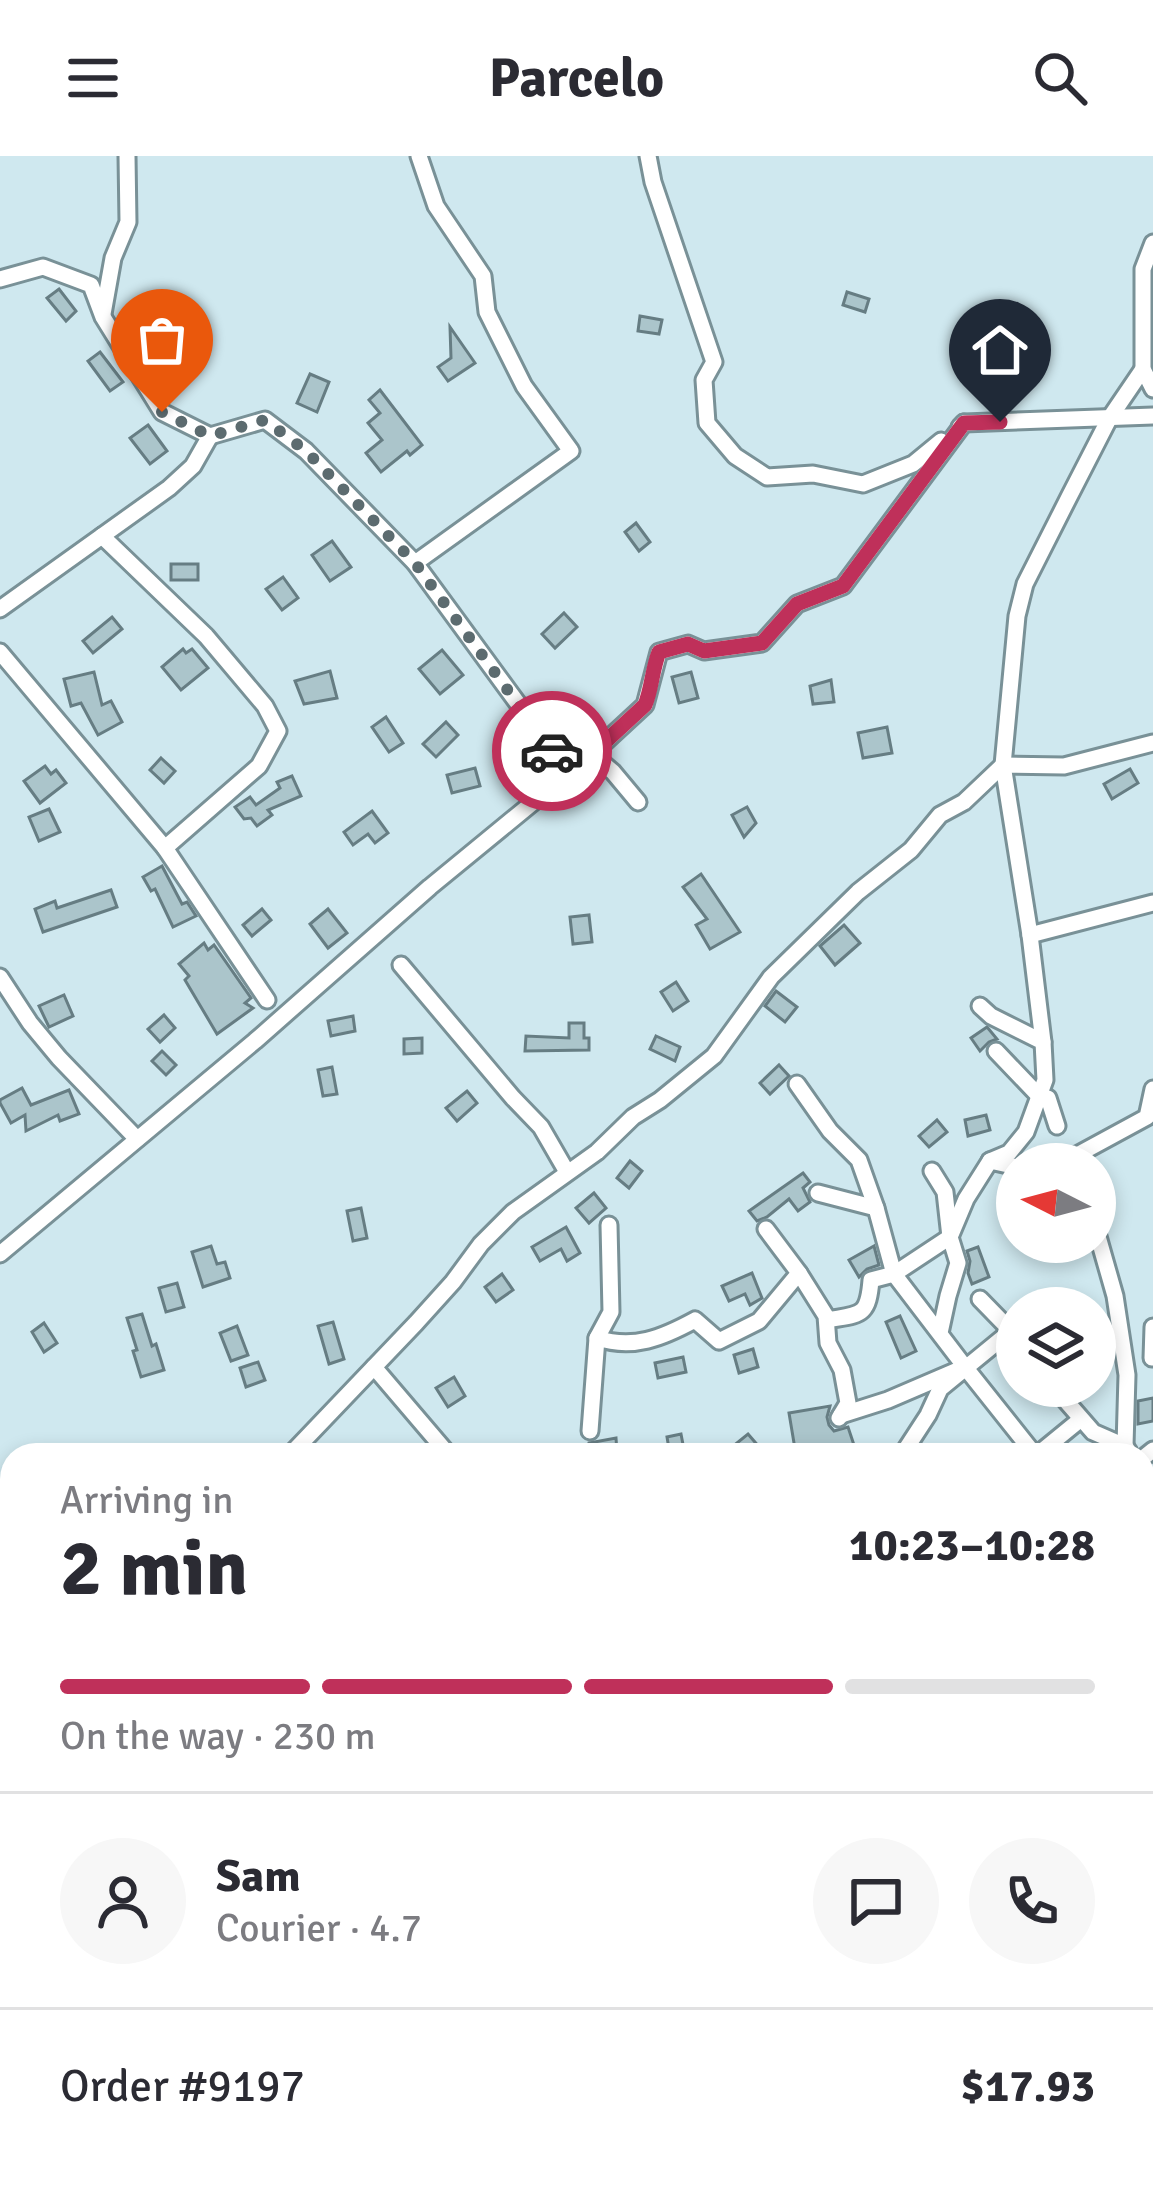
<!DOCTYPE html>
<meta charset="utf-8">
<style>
body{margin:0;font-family:Signika,sans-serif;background:#f7f7f7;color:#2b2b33;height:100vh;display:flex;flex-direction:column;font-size:45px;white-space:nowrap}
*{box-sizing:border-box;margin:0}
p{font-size:39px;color:#7c7c81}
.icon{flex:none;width:66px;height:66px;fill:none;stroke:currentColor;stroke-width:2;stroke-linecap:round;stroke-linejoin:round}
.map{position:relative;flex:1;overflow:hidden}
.drawer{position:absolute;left:0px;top:1287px;width:1155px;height:747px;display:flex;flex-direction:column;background:#fff;border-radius:36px 36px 0 0;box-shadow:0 6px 18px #0003}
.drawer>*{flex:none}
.needle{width:78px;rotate:276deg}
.fabs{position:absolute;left:996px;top:987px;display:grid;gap:24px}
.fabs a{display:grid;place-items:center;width:120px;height:120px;border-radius:50%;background:#fff;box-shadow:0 6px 18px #0003;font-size:60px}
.pin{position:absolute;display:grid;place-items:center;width:102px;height:102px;color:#fff;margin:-123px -51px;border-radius:50% 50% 50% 0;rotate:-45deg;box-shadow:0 0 12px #0007}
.pin .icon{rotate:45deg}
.courier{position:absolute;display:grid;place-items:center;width:120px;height:120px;margin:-60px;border:9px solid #bf305a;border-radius:50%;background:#fff;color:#222;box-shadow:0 3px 15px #0007}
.head em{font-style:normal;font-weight:700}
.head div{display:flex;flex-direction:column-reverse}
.head{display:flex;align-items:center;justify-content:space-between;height:204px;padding:0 60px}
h1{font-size:78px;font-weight:700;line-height:90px}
.bar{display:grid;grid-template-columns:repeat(4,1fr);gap:18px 12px;align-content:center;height:144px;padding:0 60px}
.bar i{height:15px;border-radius:9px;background:#e1e1e2}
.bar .active{background:#bf305a}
.bar p{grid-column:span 4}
.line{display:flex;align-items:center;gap:30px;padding:0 60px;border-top:3px solid #e1e1e2}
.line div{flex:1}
.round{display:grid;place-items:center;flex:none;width:126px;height:126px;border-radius:63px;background:#f7f7f7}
header{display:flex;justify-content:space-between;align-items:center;height:156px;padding:0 60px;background:#fff;font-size:54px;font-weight:700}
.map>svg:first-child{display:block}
.building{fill:#abc5cb;stroke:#667d83;stroke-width:3}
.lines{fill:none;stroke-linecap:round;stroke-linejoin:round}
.minor-casing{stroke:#799197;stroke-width:21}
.minor{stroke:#fff;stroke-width:15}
.done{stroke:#5c6b6f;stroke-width:12;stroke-dasharray:0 21.6}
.route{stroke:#bf305a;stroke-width:15}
</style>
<header><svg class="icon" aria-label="menu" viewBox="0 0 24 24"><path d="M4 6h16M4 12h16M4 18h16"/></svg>Parcelo<svg class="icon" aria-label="search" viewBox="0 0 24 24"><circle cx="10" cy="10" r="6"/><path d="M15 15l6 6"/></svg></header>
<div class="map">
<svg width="1153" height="2033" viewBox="0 0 1153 2033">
<rect width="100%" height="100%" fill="#cfe8ef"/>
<g class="building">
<polygon points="59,133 76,155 66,165 47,142"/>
<polygon points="847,136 869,143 865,156 843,149"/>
<polygon points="640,160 662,164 659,178 638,175"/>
<polygon points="450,171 475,207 448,225 438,211 451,202"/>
<polygon points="100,196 123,226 110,235 88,205"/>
<polygon points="310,218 329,226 317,256 297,247"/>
<polygon points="380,234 422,289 410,299 407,295 381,316 366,297 382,284 368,267 380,257 369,244"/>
<polygon points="148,269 167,295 150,308 130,282"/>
<polygon points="636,367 650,386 639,395 625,376"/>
<polygon points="332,385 351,411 330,425 312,399"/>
<rect x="171" y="408" width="27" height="16"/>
<polygon points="283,421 298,442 282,454 266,433"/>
<polygon points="564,457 577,471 555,492 542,478"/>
<polygon points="112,461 122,473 93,497 83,485"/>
<polygon points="183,493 186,497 192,493 208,512 181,534 162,511"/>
<polygon points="442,494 463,519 440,538 419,513"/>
<polygon points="330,515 337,542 304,548 295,525"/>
<polygon points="94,516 102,549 111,545 122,566 98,579 81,547 71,550 64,523"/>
<polygon points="691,516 698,542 679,547 672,521"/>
<polygon points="831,524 834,546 813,548 810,530"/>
<polygon points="386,561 403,587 389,596 372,571"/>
<polygon points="446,566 458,579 436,601 423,588"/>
<polygon points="887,571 892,597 863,602 858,577"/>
<polygon points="161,602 175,615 164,627 150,614"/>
<polygon points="45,610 51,618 56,614 66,627 40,647 24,625"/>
<polygon points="475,612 480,630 452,637 447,619"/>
<polygon points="1130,613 1138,627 1112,643 1104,628"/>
<polygon points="292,620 301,640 268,654 272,659 257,670 251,662 244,663 235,651 250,641 256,649 280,632 277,626"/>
<polygon points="747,651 756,667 744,681 732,659"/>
<polygon points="49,653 60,676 39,685 29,661"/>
<polygon points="372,655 388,677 375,687 368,678 353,689 344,676"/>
<polygon points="162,710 182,748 187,746 196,760 173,771 155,733 151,735 143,721"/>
<polygon points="701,718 740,776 710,793 696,769 707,763 683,731"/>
<polygon points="111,734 117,751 43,776 35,753 55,745 57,752"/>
<polygon points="262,753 271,764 252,780 243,769"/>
<polygon points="328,753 347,777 328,792 310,768"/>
<polygon points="589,759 592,786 573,788 570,761"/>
<polygon points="844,769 860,787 835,809 820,790"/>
<polygon points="204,787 208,794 214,789 251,842 245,847 253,852 217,878 185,824 189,820 179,808"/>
<polygon points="676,826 688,845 673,855 661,836"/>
<polygon points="776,835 797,851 785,866 765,850"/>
<polygon points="64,839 73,860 49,871 39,850"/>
<polygon points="164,859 175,872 160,886 148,873"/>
<polygon points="353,860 355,875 331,880 328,865"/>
<polygon points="569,867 584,867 584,882 589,882 589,894 525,895 526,880 569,882"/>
<polygon points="987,871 997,883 989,886 980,895 971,882"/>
<polygon points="656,880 680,891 675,905 650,893"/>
<polygon points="422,882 422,897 404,898 404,883"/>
<polygon points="162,895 176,909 166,919 152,905"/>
<polygon points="779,909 789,920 770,938 760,927"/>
<polygon points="332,911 337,938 323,940 318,914"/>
<polygon points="22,932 31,949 69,934 79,958 60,965 58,959 26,975 25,959 11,967 0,947 0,944"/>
<polygon points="467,935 477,947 457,965 446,952"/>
<polygon points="986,959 990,974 968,980 965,964"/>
<polygon points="937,964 947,976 929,991 919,980"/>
<polygon points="630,1005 642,1015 629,1032 617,1022"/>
<polygon points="803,1017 810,1026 803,1032 810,1046 798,1055 789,1043 767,1061 757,1065 749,1055"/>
<polygon points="594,1037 606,1052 589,1067 576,1052"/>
<polygon points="361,1052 367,1082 353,1085 347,1055"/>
<polygon points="566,1071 580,1097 567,1105 561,1093 540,1105 532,1091"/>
<polygon points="211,1090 217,1108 225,1106 230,1122 203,1131 192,1096"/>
<polygon points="874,1090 879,1109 867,1113 859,1121 849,1104"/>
<polygon points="978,1091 989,1121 972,1128 968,1117 970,1105 967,1095"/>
<polygon points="752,1117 762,1142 750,1149 745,1138 729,1145 722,1130"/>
<polygon points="502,1118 513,1134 496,1146 485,1131"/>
<polygon points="177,1127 184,1151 166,1156 159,1132"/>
<polygon points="142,1158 152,1190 156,1188 164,1214 141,1221 133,1195 137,1194 127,1162"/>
<polygon points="900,1160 916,1195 901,1202 886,1166"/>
<polygon points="333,1166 344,1203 329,1208 318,1170"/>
<polygon points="44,1167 57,1187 44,1196 32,1176"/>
<polygon points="237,1170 248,1199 231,1205 220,1177"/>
<polygon points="753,1193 758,1211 739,1217 734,1199"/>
<polygon points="683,1201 686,1216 658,1222 655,1207"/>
<polygon points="258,1206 265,1224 246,1231 240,1212"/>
<polygon points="454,1221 465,1240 448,1251 436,1232"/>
<polygon points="1153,1242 1153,1265 1138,1268 1138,1245"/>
<polygon points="830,1250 827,1261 829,1269 834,1275 848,1271 854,1289 823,1299 796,1299 789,1257"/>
<polygon points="681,1278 685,1299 670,1299 667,1281"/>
<polygon points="748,1278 766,1299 722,1299"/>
<polygon points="616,1282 617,1297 589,1299 589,1287"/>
</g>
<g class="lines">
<defs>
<g id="minor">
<polyline points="648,0 653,26 714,206 704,224 707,267 735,300 767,321 813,318 863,328 913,308 941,285"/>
<polyline points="1153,87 1143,113 1143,213 1153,233"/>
<polyline points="0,123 43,111 91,129 103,161 162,256 210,280 265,264 306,295 415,407 568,616"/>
<polyline points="103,158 113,102 128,66 127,0"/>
<polyline points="960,271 964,267 1153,260"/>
<polyline points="102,380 206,480 265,550 278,575 259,610 165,692"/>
<polyline points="415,407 571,295 524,230 487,156 483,120 436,50 419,0"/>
<polyline points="0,453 169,332 193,310 210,280"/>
<polyline points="0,496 165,692 267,844"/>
<polyline points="592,598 613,616 638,646"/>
<polyline points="1030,779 1153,747"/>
<polyline points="401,809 513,942 541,971 567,1016"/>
<polyline points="0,821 30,867 59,902 137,983"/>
<polyline points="980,850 991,860 1043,886 1045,924 1026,976 1009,997 990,1005"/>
<polyline points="1043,886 1030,779 1003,609 1017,460 1025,428 1069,341 1109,263 1143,213"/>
<polyline points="996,895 1039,940 1048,942 1057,970"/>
<polyline points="797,928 830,975 859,1004 876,1052"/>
<polyline points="1077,999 1147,961 1153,933"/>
<polyline points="932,1015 945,1036 950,1081 958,1107 948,1140 940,1177"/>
<polyline points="818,1037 876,1052 894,1118 965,1211 888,1244 841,1259"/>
<polyline points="1095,1070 1115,1140 1127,1219 1125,1290"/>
<polyline points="0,1098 255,885 430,731 592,598 645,549 659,496 688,488 704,495 762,487 797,448 843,430 964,267"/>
<polyline points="799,1117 826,1160 828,1187 842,1214 848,1247 839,1262"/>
<polyline points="980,1143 1015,1179"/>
<path d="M827,1164C860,1158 868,1162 871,1124L894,1118L950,1081L966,1043L990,1005L1017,1011"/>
<path d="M597,1182C633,1194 662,1182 695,1164L719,1185L759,1165L799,1117L766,1073"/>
<polyline points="1152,1202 1153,1171"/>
<polyline points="374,1211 449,1299"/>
<polyline points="965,1211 1035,1299"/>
<polyline points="1053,1230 1093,1276 1125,1290 1129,1296"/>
<polyline points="590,1275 597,1182 611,1156 609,1069"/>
<polyline points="290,1299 416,1167 453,1126 481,1088 513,1056 597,996 633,961 660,944 714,900 771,821 858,736 911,694 940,659 964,646 1003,609 1064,610 1153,587"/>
<polyline points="902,1299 928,1259 940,1233 1012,1174"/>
<polyline points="1037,1299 1081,1263"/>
<polyline points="1143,1302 1153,1294"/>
<polyline points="1143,1323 1153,1332"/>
<polyline points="0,1541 12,1531"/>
<polyline points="0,1739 12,1746"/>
<polyline points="1143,2002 1153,1978"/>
<polyline points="234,2022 244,2033"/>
<polyline points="64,2033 76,2022"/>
<polyline points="1129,2033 1134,2022"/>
</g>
</defs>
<use href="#minor" class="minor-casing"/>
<use href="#minor" class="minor"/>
</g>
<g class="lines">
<polyline class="done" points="162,256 210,280 265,264 306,295 415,407 552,595"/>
<path class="route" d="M552,595L568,616L592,598L645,549C652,532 652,514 659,496L688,488L704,495L762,487L797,448L843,430L964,267L1000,266"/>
</g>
</svg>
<div class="fabs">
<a><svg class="needle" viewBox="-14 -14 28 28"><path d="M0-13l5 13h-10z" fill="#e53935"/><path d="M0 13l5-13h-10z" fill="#7c7c81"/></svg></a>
<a><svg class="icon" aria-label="layers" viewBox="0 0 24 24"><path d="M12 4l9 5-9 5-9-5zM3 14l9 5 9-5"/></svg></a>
</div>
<div class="pin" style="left:162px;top:256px;background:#ea580c"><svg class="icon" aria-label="bag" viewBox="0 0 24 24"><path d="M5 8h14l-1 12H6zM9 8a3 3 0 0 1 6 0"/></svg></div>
<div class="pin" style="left:1000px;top:266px;background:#1f2937"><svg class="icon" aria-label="home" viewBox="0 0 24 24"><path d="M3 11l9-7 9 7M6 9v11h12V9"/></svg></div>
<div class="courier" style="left:552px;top:595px"><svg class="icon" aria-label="car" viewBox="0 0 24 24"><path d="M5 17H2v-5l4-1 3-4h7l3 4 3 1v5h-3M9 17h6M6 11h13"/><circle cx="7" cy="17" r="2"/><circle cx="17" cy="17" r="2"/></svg></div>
<section class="drawer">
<div class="head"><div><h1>2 min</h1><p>Arriving in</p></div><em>10:23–10:28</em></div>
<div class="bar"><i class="active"></i><i class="active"></i><i class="active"></i><i></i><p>On the way · 230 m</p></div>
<div class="line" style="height:216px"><a class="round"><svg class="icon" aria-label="person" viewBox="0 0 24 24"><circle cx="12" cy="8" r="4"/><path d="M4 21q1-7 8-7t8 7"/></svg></a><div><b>Sam</b><p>Courier · 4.7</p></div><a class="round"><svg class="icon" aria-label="chat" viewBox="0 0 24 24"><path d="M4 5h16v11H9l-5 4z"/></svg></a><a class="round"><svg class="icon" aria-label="phone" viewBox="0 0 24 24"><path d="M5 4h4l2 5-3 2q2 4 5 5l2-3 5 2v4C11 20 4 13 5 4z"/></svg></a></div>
<div class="line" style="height:156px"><div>Order #9197</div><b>$17.93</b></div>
</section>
</div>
